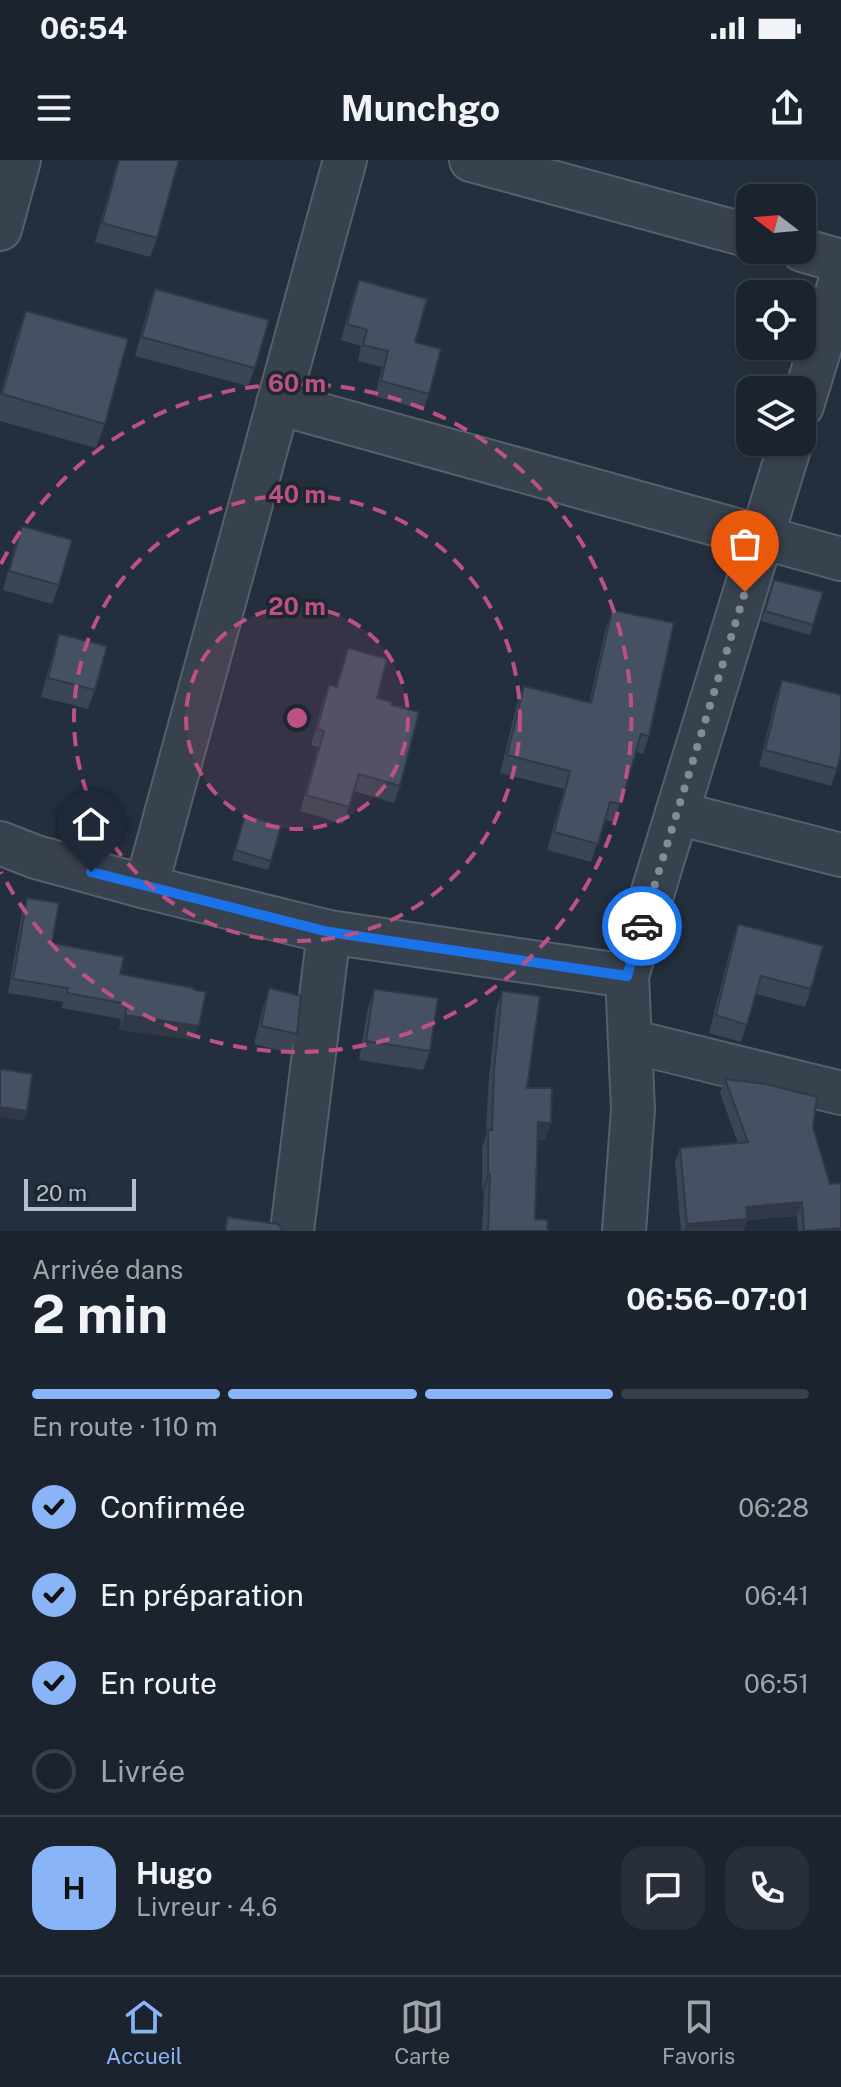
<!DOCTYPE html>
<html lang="fr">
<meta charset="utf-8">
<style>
body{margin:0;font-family:"Public Sans",sans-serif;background:#282f3a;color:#f1f3f6;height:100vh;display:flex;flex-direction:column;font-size:30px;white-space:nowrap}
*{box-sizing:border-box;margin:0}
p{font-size:26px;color:#a0a4aa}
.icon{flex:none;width:44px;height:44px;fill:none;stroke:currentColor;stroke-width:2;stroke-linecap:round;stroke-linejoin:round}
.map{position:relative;height:1071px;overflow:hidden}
.sheet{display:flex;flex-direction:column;background:#1b232e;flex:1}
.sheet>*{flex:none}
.needle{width:52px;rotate:286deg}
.controls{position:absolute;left:736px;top:24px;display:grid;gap:16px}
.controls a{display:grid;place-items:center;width:80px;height:80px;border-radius:16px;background:#1b232e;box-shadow:0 2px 6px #0004,0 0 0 2px #39404a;font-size:40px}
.scale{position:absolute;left:24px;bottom:20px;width:112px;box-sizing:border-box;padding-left:8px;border:4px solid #b4bcc9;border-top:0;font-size:22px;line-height:28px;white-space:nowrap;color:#b4bcc9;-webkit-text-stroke:6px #1d2633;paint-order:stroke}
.pin{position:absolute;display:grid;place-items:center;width:68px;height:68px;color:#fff;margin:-82px -34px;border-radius:50% 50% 50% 0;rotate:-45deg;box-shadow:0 0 8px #0007}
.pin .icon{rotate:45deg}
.courier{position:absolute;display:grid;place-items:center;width:80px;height:80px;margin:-40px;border:6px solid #1a73e8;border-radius:50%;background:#fff;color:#222;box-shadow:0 2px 10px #0007}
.overview em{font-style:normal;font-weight:700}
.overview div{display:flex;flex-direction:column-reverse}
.overview{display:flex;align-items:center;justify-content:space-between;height:136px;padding:0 32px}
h1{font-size:52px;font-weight:700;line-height:60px}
.bar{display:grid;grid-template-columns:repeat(4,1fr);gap:12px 8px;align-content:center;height:96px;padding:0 32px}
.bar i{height:10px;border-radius:6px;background:#39404a}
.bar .current{background:#8ab4f8}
.bar p{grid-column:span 4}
.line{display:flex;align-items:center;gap:20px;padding:0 32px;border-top:2px solid #39404a}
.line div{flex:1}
.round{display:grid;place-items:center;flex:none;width:84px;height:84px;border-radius:24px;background:#282f3a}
ol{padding:0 32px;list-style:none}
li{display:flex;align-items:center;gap:24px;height:88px}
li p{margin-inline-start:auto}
li .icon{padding:8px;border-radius:50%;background:#8ab4f8;color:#111;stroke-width:4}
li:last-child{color:#a0a4aa}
li i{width:44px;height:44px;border:4px solid #39404a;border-radius:50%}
.status{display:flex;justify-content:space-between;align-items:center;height:56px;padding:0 40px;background:#1b232e;direction:ltr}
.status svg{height:22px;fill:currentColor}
header{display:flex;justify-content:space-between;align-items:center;height:104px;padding:0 32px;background:#1b232e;font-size:36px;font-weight:700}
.tab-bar{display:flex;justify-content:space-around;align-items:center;height:112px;border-top:2px solid #39404a;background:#1b232e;font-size:22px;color:#a0a4aa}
.tab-bar a{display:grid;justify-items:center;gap:4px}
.tab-bar .current{color:#8ab4f8}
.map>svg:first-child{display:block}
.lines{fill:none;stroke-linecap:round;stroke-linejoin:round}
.minor-casing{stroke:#565f6c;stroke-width:46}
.minor{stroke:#38414e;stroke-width:42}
.wall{fill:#3b4654}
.shaded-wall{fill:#303945}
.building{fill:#455162;stroke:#303945;stroke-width:2}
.done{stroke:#828b98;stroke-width:8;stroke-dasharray:0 14.4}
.route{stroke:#1a73e8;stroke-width:10}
.ring{fill:none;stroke:#bd5182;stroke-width:4;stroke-dasharray:14 10}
.centre{fill:#bd5182;stroke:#1d2633;stroke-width:4}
.ring-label{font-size:24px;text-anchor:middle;font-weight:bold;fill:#bd5182;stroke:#1d2633;stroke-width:7;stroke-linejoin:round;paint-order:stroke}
</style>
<div class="status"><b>06:54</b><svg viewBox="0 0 49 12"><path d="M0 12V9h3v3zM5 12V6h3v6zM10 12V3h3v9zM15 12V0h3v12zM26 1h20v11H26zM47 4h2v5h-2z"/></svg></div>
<header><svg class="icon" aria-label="menu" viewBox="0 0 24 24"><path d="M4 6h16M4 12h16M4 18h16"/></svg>Munchgo<svg class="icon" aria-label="share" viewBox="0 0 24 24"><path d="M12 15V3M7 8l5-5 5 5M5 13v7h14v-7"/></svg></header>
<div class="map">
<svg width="841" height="1071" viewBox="0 0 841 1071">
<rect width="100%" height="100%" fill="#242f3e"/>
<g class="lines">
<defs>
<g id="minor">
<polyline points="471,0 750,76"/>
<polyline points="0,69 19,0"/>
<polyline points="802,90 841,101"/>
<polyline points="278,243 841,399"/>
<polyline points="802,246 841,119"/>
<polyline points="677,653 841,695"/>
<polyline points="0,683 36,697 146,727 329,772 627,816"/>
<polyline points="146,727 345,0"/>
<polyline points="630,881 841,933"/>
<polyline points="292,1071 329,772"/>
<polyline points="624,1071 633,949 627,816 791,282"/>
</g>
</defs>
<use href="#minor" class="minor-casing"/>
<use href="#minor" class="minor"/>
</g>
<g class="wall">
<polygon points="118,0 179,0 157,78 150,97 95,82"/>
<polygon points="359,120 415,182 429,234 423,250 375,236 382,207 358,201 361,186 341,180 353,136"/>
<polygon points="155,129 255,208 248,226 135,196 148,148"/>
<polygon points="26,151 105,264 96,288 0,261 0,236 17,175"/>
<polygon points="22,366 59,425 52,444 3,430 15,385"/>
<polygon points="774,420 813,465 810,475 761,461"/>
<polygon points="612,450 649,576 643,594 636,592 614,662 605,660 591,702 547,690 564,629 500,613 517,544 524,526 589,543 606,467"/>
<polygon points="59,474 95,530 88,549 41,537 53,493"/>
<polygon points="348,488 377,538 391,545 400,626 394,643 354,631 343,664 300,651 318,587 311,585 323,541 329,525 336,526"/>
<polygon points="782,520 841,535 841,600 840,600 831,626 759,606 776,536"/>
<polygon points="245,656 271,701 268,710 232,700"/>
<polygon points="27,738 52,783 120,814 193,880 119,870 121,859 62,848 63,842 8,833 22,753"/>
<polygon points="738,764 811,829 805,847 756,834 741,882 709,873 732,782"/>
<polygon points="269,828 297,874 290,893 254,884 263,847"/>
<polygon points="374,829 430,891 423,910 359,900 368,848"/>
<polygon points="502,831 527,928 545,980 537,980 535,1059 547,1071 482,1071 484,1031 482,1031 482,987 486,976 488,928 496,849"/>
<polygon points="725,919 813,967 841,1071 798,1071 797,1056 747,1060 743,1071 681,1071 675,1002 680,988 738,983 720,933"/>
</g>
<g class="shaded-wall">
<polygon points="125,855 199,866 193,880 119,870"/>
<polygon points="0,947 27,951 24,961 0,957"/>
<polygon points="538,962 551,963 545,980 531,979"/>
<polygon points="488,1014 490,1014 484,1031 482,1031"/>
<polygon points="802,1042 797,1056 747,1060 743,1071 684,1071 687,1064 746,1047"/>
<polygon points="841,1068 841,1071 804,1071"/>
</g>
<g class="building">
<polygon points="119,0 179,0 157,78 102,63"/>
<polygon points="359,120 427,139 415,182 441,189 429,234 381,221 388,191 363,185 367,170 347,164"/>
<polygon points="155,129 269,160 255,208 142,177"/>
<polygon points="26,151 128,179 105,264 2,234"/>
<polygon points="22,366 72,380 59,425 9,411"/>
<polygon points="774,420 823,432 813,465 765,451"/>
<polygon points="612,450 674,463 649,576 641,574 621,644 610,642 598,684 554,672 570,611 507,595 524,526 591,543"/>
<polygon points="59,474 107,486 95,530 48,518"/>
<polygon points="348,488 387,499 377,538 392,542 391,545 419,552 400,626 359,614 349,647 306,635 324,571 317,569 329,525 337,527"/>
<polygon points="782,520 841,535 841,594 837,609 765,590"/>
<polygon points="245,656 281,666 271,701 235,690"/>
<polygon points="27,738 59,743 52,783 124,797 120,814 194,828 194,830 206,832 199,866 125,855 127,844 67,833 68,828 13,819"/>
<polygon points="738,764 823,786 811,829 761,816 747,865 716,855"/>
<polygon points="269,828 301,836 297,874 261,866"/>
<polygon points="374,829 438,838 430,891 366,881"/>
<polygon points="502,831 540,836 527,928 552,928 551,963 538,962 535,1059 548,1060 547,1071 488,1071 490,1014 488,1014 488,970 492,970 494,911"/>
<polygon points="0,909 32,914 27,951 0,947"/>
<polygon points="725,919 766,924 817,937 813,967 830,1024 841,1023 841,1068 804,1071 802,1042 746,1047 747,1059 687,1064 680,988 748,982"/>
<polygon points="227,1057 278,1064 283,1071 226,1071"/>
</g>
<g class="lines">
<polyline class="done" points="642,766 745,432"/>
<polyline class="route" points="91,712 329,772 627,816 642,766"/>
</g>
<circle cx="297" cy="558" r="111" fill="#bd5182" fill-opacity=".12"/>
<g class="ring">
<circle cx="297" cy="558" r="111"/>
<circle cx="297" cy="558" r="223"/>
<path d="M1 404A334 334 0 1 1 1 712"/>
</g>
<circle cx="297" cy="558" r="12" class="centre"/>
<g class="ring-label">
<text x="297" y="232">60 m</text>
<text x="297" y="343">40 m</text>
<text x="297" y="455">20 m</text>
</g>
</svg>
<div class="controls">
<a><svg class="needle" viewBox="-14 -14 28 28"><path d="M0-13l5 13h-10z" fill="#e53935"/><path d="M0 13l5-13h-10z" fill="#a0a4aa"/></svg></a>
<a><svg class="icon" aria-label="locate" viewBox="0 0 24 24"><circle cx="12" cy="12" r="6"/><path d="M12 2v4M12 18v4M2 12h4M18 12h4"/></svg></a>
<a><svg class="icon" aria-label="layers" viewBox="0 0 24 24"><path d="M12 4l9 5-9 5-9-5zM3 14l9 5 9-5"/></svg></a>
</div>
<div class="scale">20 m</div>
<div class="pin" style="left:745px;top:432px;background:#ea580c"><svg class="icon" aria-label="bag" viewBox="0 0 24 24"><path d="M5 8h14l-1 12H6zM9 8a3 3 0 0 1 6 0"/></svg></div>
<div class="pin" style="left:91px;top:712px;background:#1f2937"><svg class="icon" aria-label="home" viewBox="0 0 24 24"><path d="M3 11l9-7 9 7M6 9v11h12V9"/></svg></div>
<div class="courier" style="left:642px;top:766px"><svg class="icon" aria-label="car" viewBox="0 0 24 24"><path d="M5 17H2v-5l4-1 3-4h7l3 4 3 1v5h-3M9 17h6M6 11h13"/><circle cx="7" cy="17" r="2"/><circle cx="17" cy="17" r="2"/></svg></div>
</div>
<section class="sheet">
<div class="overview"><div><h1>2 min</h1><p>Arrivée dans</p></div><em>06:56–07:01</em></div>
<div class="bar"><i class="current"></i><i class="current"></i><i class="current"></i><i></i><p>En route · 110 m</p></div>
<ol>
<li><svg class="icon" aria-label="check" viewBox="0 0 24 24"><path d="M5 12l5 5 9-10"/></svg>Confirmée<p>06:28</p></li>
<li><svg class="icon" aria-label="check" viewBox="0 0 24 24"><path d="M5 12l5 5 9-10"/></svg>En préparation<p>06:41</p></li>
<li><svg class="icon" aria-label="check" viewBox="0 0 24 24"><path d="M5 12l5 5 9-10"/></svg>En route<p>06:51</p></li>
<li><i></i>Livrée</li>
</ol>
<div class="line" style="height:144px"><b class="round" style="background:#8ab4f8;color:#111">H</b><div><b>Hugo</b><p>Livreur · 4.6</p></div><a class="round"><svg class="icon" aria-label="chat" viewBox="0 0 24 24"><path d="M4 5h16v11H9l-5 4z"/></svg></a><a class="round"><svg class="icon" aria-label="phone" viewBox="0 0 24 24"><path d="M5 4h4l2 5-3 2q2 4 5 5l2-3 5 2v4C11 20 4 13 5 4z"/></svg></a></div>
</section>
<nav class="tab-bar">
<a class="current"><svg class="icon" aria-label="home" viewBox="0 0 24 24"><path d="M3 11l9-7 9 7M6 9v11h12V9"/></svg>Accueil</a>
<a><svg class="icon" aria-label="map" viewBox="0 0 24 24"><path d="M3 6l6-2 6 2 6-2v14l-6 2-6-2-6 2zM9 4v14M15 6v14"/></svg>Carte</a>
<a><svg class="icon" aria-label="saved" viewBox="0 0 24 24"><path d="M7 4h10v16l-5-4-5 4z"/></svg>Favoris</a>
</nav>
